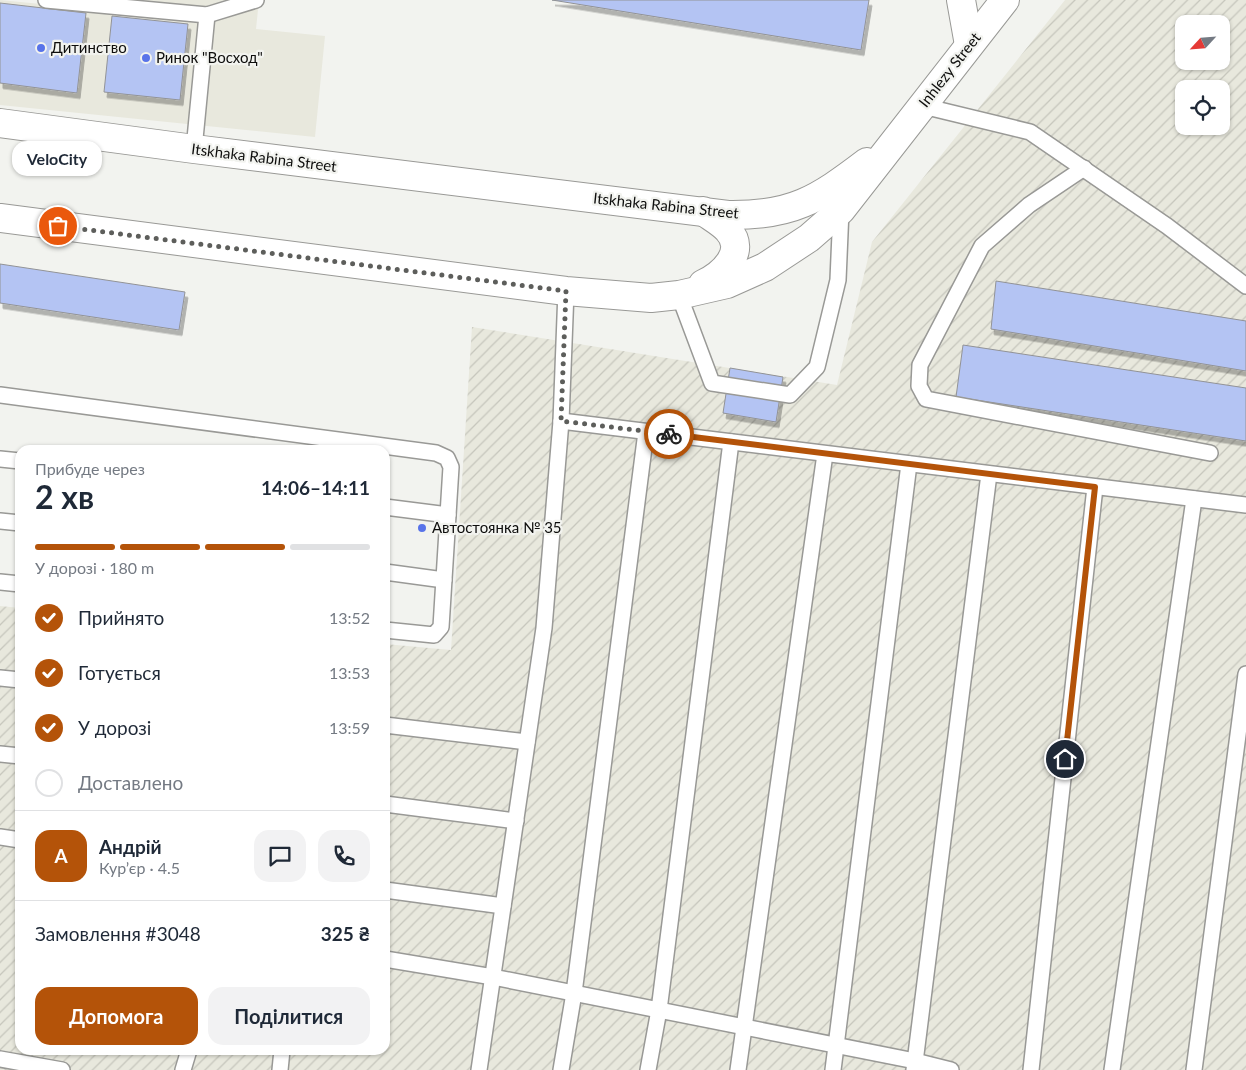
<!DOCTYPE html>
<html lang="uk">
<meta charset="utf-8">
<style>
body{margin:0;font-family:Lato,sans-serif;background:#f2f2f3;color:#1f2937;height:100vh;display:flex;flex-direction:column;font-size:19px;white-space:nowrap}
*{box-sizing:border-box;margin:0}
p{font-size:16px;color:#747a83}
.icon{flex:none;width:28px;height:28px;fill:none;stroke:currentColor;stroke-width:2;stroke-linecap:round;stroke-linejoin:round}
.map{position:relative;flex:1;overflow:hidden}
.panel{position:absolute;left:15px;top:445px;width:375px;height:610px;display:flex;flex-direction:column;background:#fff;border-radius:15px;box-shadow:0 1px 4px #0004}
.panel>*{flex:none}
.needle{width:32px;rotate:244deg}
.controls{position:absolute;left:1175px;top:15px;display:grid;gap:10px}
.controls a{display:grid;place-items:center;width:55px;height:55px;border-radius:10px;background:#fff;box-shadow:0 1px 4px #0004;font-size:25px}
.pin{position:absolute;display:grid;place-items:center;width:42px;height:42px;color:#fff;margin:-21px;border:2px solid #fff;border-radius:50%;box-shadow:0 1px 5px #0007}
.courier{position:absolute;display:grid;place-items:center;width:50px;height:50px;margin:-25px;border:4px solid #b45309;border-radius:50%;background:#fff;color:#222;box-shadow:0 1px 6px #0007}
.bubble{position:absolute;height:35px;border-radius:15px;background:#fff;box-shadow:0 1px 4px #0004;font-size:16px;font-weight:700;line-height:35px;text-align:center}
.overview em{font-style:normal;font-weight:700}
.overview div{display:flex;flex-direction:column-reverse}
.overview{display:flex;align-items:center;justify-content:space-between;height:85px;padding:0 20px}
h1{font-size:32px;font-weight:700;line-height:38px}
.bar{display:grid;grid-template-columns:repeat(4,1fr);gap:8px 5px;align-content:center;height:60px;padding:0 20px}
.bar i{height:6px;border-radius:4px;background:#e0e1e3}
.bar .current{background:#b45309}
.bar p{grid-column:span 4}
.line{display:flex;align-items:center;gap:12px;padding:0 20px;border-top:1px solid #e0e1e3}
.line div{flex:1}
.round{display:grid;place-items:center;flex:none;width:52px;height:52px;border-radius:15px;background:#f2f2f3}
ol{padding:0 20px;list-style:none}
li{display:flex;align-items:center;gap:15px;height:55px}
li p{margin-inline-start:auto}
li .icon{padding:5px;border-radius:50%;background:#b45309;color:#fff;stroke-width:4}
li:last-child{color:#747a83}
li i{width:28px;height:28px;border:2px solid #e0e1e3;border-radius:50%}
.button{display:flex;gap:10px;margin-top:auto;padding:10px 20px}
.button a{flex:1;height:58px;border-radius:15px;background:#b45309;color:#fff;font-size:20px;font-weight:700;line-height:58px;text-align:center}
.button a+a{background:#f2f2f3;color:#1f2937}
.map>svg:first-child{display:block}
.built{fill:#e8e8dd}
.industrial{fill:url(#industrial-furrows);fill-rule:evenodd}
.building{fill:#b4c4f3;stroke:#929396;filter:url(#shadow)}
.lines{fill:none;stroke-linecap:round;stroke-linejoin:round}
.lane-casing{stroke:#999996;stroke-width:18}
.street-casing{stroke:#999996;stroke-width:30}
.secondary-casing{stroke:#999996;stroke-width:30}
.lane{stroke:#fff;stroke-width:15}
.street{stroke:#fff;stroke-width:28}
.secondary{stroke:#fff;stroke-width:28}
.done{stroke:#5d5e5b;stroke-width:5;stroke-dasharray:0 9}
.route{stroke:#b45309;stroke-width:6}
.poi-dot{fill:#5873e9;stroke:#f2f3ef;stroke-width:2}
.labels{text-anchor:middle;stroke-width:4.5;stroke-linejoin:round;paint-order:stroke}
.poi-label{font-size:15px;fill:#0d0d0c;stroke:#f2f3ef;text-anchor:start}
.street-label{font-size:15px;fill:#0d0d0c;stroke:#f2f3ef}
</style>
<div class="map">
<svg width="1246" height="1070" viewBox="0 0 1246 1070">
<defs>
<pattern id="industrial-furrows" width="10" height="10" patternUnits="userSpaceOnUse" patternTransform="scale(1.25)"><rect width="10" height="10" fill="#e8e8dd"/><path d="M-1 1l2-2M0 10L10 0M9 11l2-2" fill="none" stroke="#c6c6bc"/></pattern>
<filter id="shadow"><feDropShadow dx="3" dy="5.5" stdDeviation="0" flood-color="#0004"/></filter>
</defs>
<rect width="100%" height="100%" fill="#f2f3ef"/>
<polygon class="built" points="0,0 112,11 113,0 259,0 256,29 325,36 315,137 0,105"/>
<path class="industrial" d="M1065,0H1246V1070H0V606L20,608V1050H385V644L451,650L472,327L837,385L872,242ZM1184,24H1221V61H1184ZM1184,89H1221V126H1184Z"/>
<g class="building">
<polygon points="552,0 869,0 861,50"/>
<polygon points="0,3 86,13 77,93 0,83"/>
<polygon points="112,16 188,24 180,100 104,92"/>
<polygon points="0,264 185,292 179,330 0,303"/>
<polygon points="996,281 1246,321 1246,371 991,329"/>
<polygon points="963,345 1246,388 1246,441 956,397"/>
<polygon points="730,368 783,377 776,422 723,413"/>
</g>
<g class="lines">
<defs>
<g id="lane">
<polyline points="46,0 207,15 256,0"/>
<polyline points="923,106 1030,132 1167,226 1246,286"/>
<polyline points="194,149 207,15"/>
<polyline points="1084,168 1029,205 982,246 920,365 919,386 926,399 1210,453"/>
<polyline points="679,295 712,383 790,395 817,367 838,280 841,210"/>
<polyline points="0,395 436,453 447,458 451,467 441,627 434,635 385,630"/>
<polyline points="561,421 1246,505"/>
<polyline points="0,459 20,461"/>
<polyline points="385,507 448,515"/>
<polyline points="0,521 20,523"/>
<polyline points="385,572 444,580"/>
<polyline points="0,582 20,584"/>
<polyline points="0,678 20,680"/>
<polyline points="385,725 527,742"/>
<polyline points="0,754 20,756"/>
<polyline points="385,804 516,821"/>
<polyline points="0,837 20,840"/>
<polyline points="385,890 503,906"/>
<polyline points="385,959 493,977 915,1061 951,1070"/>
<polyline points="0,1059 62,1070"/>
<polyline points="183,1070 189,1050"/>
<polyline points="280,1070 282,1050"/>
<polyline points="479,1070 544,628 561,421 566,291"/>
<polyline points="561,1070 574,993 646,432"/>
<polyline points="648,1070 659,1010 731,442"/>
<polyline points="738,1070 825,454"/>
<polyline points="833,1070 909,464"/>
<polyline points="914,1070 989,474"/>
<polyline points="1031,1070 1095,487"/>
<polyline points="1112,1070 1194,499"/>
<polyline points="1194,1070 1246,674"/>
</g>
<polyline id="street" points="961,0 969,45"/>
<g id="secondary">
<path d="M0,123L194,149L728,215C792,216 817,200 867,162"/>
<polyline points="0,218 566,291 651,298 679,295 727,284 765,267 809,238 841,210 1005,0"/>
<path d="M703,284C722,275 748,252 728,230C722,223 711,217 703,211"/>
</g>
</defs>
<use href="#lane" class="lane-casing"/>
<use href="#street" class="street-casing"/>
<use href="#secondary" class="secondary-casing"/>
<use href="#lane" class="lane"/>
<use href="#street" class="street"/>
<use href="#secondary" class="secondary"/>
</g>
<g class="lines">
<polyline class="done" points="58,226 566,291 561,421 669,434"/>
<polyline class="route" points="669,434 1095,487 1065,759"/>
</g>
<g class="poi-dot">
<circle cx="41" cy="48" r="5"/>
<circle cx="146" cy="58" r="5"/>
<circle cx="422" cy="528" r="5"/>
</g>
<g class="labels">
<g class="poi-label">
<text x="51" y="53">Дитинство</text>
<text x="156" y="63">Ринок "Восход"</text>
<text x="432" y="533">Автостоянка № 35</text>
</g>
<g class="street-label">
<text transform="translate(950 70) rotate(-52)" y="5">Inhlezy Street</text>
<text transform="translate(264 158) rotate(7)" y="5">Itskhaka Rabina Street</text>
<text transform="translate(666 206) rotate(6)" y="5">Itskhaka Rabina Street</text>
</g>
</g>
</svg>
<div class="controls">
<a><svg class="needle" viewBox="-14 -14 28 28"><path d="M0-13l5 13h-10z" fill="#e53935"/><path d="M0 13l5-13h-10z" fill="#747a83"/></svg></a>
<a><svg class="icon" aria-label="locate" viewBox="0 0 24 24"><circle cx="12" cy="12" r="6"/><path d="M12 2v4M12 18v4M2 12h4M18 12h4"/></svg></a>
</div>
<div class="pin" style="left:58px;top:226px;background:#ea580c"><svg class="icon" aria-label="bag" viewBox="0 0 24 24"><path d="M5 8h14l-1 12H6zM9 8a3 3 0 0 1 6 0"/></svg></div>
<div class="pin" style="left:1065px;top:759px;background:#1f2937"><svg class="icon" aria-label="home" viewBox="0 0 24 24"><path d="M3 11l9-7 9 7M6 9v11h12V9"/></svg></div>
<div class="courier" style="left:669px;top:434px"><svg class="icon" aria-label="bike" viewBox="0 0 24 24"><circle cx="6" cy="16" r="4"/><circle cx="18" cy="16" r="4"/><path d="M6 16l4-8h5l3 8M10 8l3 8H6M13 5h3"/></svg></div>
<div class="bubble" style="left:12px;top:141px;width:90px">VeloCity</div>
<section class="panel">
<div class="overview"><div><h1>2 хв</h1><p>Прибуде через</p></div><em>14:06–14:11</em></div>
<div class="bar"><i class="current"></i><i class="current"></i><i class="current"></i><i></i><p>У дорозі · 180 m</p></div>
<ol>
<li><svg class="icon" aria-label="check" viewBox="0 0 24 24"><path d="M5 12l5 5 9-10"/></svg>Прийнято<p>13:52</p></li>
<li><svg class="icon" aria-label="check" viewBox="0 0 24 24"><path d="M5 12l5 5 9-10"/></svg>Готується<p>13:53</p></li>
<li><svg class="icon" aria-label="check" viewBox="0 0 24 24"><path d="M5 12l5 5 9-10"/></svg>У дорозі<p>13:59</p></li>
<li><i></i>Доставлено</li>
</ol>
<div class="line" style="height:90px"><b class="round" style="background:#b45309;color:#fff">А</b><div><b>Андрій</b><p>Кур’єр · 4.5</p></div><a class="round"><svg class="icon" aria-label="chat" viewBox="0 0 24 24"><path d="M4 5h16v11H9l-5 4z"/></svg></a><a class="round"><svg class="icon" aria-label="phone" viewBox="0 0 24 24"><path d="M5 4h4l2 5-3 2q2 4 5 5l2-3 5 2v4C11 20 4 13 5 4z"/></svg></a></div>
<div class="line" style="height:65px"><div>Замовлення #3048</div><b>325 ₴</b></div>
<div class="button"><a>Допомога</a><a>Поділитися</a></div>
</section>
</div>
